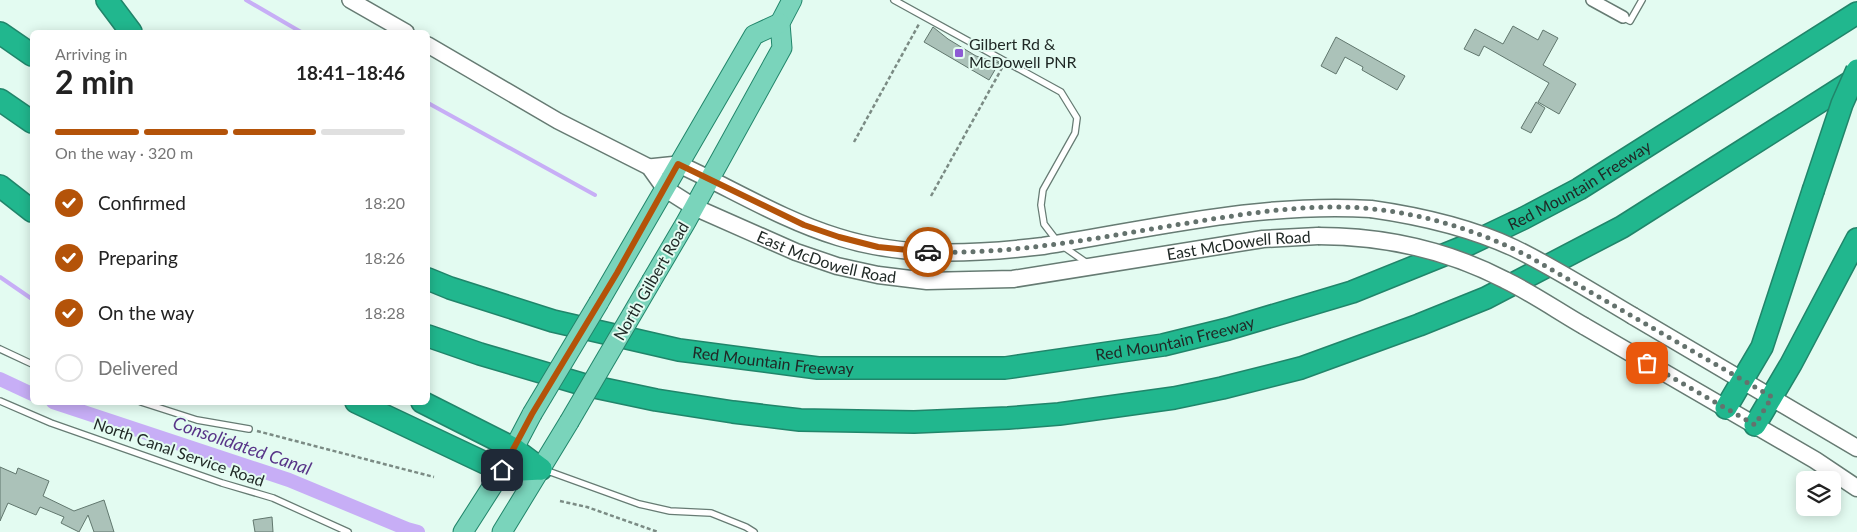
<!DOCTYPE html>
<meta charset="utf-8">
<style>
body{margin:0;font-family:Lato,sans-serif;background:#f2f2f2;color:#222;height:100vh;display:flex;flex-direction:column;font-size:19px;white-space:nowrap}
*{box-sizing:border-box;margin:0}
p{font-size:16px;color:#767676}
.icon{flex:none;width:28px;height:28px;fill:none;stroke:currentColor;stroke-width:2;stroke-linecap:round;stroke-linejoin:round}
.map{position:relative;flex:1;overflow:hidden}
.drawer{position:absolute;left:30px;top:30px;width:400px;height:375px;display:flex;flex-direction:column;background:#fff;border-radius:8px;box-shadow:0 2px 12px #0003}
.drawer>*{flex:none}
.tools{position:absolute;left:1796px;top:471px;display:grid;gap:10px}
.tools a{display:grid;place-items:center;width:45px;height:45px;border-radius:8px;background:#fff;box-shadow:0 2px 12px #0003;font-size:25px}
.pin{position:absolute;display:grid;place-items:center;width:42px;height:42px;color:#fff;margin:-21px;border-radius:10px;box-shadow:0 2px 8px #0006}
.courier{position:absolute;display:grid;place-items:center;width:50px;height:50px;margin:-25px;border:4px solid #b45309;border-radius:50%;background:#fff;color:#222;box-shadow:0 1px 6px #0007}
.summary em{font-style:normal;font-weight:700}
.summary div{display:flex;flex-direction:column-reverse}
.summary{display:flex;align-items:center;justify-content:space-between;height:85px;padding:0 25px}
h1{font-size:32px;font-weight:700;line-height:38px}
.bar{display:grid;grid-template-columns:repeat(4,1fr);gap:8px 5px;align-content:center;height:60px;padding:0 25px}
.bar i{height:6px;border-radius:4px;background:#e0e0e0}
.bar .current{background:#b45309}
.bar p{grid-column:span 4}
ol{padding:0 25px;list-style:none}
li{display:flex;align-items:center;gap:15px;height:55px}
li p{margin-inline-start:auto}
li .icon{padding:5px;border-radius:50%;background:#b45309;color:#fff;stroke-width:4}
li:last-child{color:#767676}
li i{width:28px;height:28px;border:2px solid #e0e0e0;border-radius:50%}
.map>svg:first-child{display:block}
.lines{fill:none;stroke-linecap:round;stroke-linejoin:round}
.stream{stroke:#c7aef6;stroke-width:4}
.canal{stroke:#c7aef6;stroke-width:14}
.building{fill:#abc2b9;stroke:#61776e}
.service-casing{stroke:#667b73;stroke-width:8}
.minor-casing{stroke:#667b73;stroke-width:14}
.tertiary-casing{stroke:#667b73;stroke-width:18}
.secondary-casing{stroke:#667b73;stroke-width:19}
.primary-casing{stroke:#21856a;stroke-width:21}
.motorway-casing{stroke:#21856a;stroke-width:24}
.path{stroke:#7b8b84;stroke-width:2.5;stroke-dasharray:4 2.5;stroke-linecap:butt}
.service{stroke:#fff;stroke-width:5.5}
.minor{stroke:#fff;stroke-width:11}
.tertiary{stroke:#fff;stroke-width:15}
.secondary{stroke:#fff;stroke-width:16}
.primary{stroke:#7ad4bb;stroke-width:19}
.motorway{stroke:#21b78e;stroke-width:21}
.secondary-bridge-casing{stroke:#667b73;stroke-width:19;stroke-linecap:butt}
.primary-bridge-casing{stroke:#21856a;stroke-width:21;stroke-linecap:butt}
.motorway-bridge-casing{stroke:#21856a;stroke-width:24;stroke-linecap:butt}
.secondary-bridge{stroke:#fff;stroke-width:16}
.primary-bridge{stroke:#7ad4bb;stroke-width:19}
.motorway-bridge{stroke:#21b78e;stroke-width:21}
.done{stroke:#64726d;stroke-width:5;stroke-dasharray:0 9}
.route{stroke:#b45309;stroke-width:6}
.poi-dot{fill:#8d5bd4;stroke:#e3fbf1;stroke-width:2}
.labels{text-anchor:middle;stroke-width:4;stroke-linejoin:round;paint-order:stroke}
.poi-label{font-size:16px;fill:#202926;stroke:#e3fbf1;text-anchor:start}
.street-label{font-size:16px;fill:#202926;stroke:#e3fbf1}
.water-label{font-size:18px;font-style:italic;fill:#583588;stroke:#e3fbf1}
</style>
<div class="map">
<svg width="1857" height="532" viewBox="0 0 1857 532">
<rect width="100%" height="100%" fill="#e3fbf1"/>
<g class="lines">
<g class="stream">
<polyline points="246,0 301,32"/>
<polyline points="428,103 595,195"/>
<polyline points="0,277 32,299"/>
</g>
<g class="canal">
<polyline points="0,379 32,394"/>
<polyline points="53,402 289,480 407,529 418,532"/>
</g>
</g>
<g class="building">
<polygon points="1513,26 1538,40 1543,30 1558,38 1543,65 1576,84 1559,114 1538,102 1549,83 1484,46 1479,56 1464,49 1475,29 1503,44"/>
<polygon points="933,27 948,39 976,56 999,63 989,80 924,42"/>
<polygon points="1336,37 1405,76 1397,90 1362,70 1363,67 1345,57 1336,74 1321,66"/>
<polygon points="1536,102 1545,108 1531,133 1521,128"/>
<polygon points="0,467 16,474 18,468 49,481 43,496 74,511 104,500 114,532 94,532 88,515 79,532 61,523 64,517 40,507 36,515 8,503 0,521"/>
<polygon points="272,517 273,532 255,532 253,520"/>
</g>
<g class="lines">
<defs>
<g id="service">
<polyline points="894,0 1061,92 1077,118 1075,133 1043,190 1041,205 1044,224 1057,241"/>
<polyline points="1623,17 1630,21 1642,0"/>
<polyline points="1064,247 1087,263"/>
<polyline points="0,349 32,364"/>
<polyline points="0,401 51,423 222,483 273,498 348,532"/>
<polyline points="141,402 197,420 249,429"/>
<polyline points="545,470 639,504 670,511 711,513 746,527 754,532"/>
</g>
<polyline id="minor" points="1592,0 1623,17"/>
<g id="tertiary">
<polyline points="350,0 406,32"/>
<polyline points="428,45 558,121 649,167 664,188"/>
<polyline points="649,167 678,164"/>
</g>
<g id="secondary">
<path d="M678,164C731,188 782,220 838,237C904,258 975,254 1043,246C1151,229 1260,202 1371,209"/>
<path id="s1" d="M664,188L694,207L796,252L837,266L878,275L927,281L1013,279L1263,239L1318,236"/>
<polyline points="1633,316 1857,448"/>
<polyline points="1584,326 1815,460 1857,488"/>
</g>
<g id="primary">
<polyline points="652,280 686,222 782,48 780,23 792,0"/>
<polyline points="599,302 754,35 780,23"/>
<polyline points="463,532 502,471 532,414"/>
<polyline points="502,532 569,422"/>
</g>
<g id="motorway">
<polyline points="107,0 131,32"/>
<polyline points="0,33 32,55"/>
<polyline points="0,100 32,122"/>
<polyline points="0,186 32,211"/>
<path id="s2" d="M428,279L450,288L553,321L679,350L818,368H1005L1163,345L1228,329L1352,292L1461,248L1524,218L1579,189L1857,13"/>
<polyline points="428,336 480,354 585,385 656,400 733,412 800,420 914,422 1008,418 1059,414 1174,398 1222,388 1301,368 1419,325 1486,298 1622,227 1857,78"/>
<polyline points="356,402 502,471 541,469"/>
<polyline points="422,402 513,448 541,469"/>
<polyline points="1726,408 1762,347 1813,191"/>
<polyline points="1755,425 1791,364 1857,239"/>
</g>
</defs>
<use href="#service" class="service-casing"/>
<use href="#minor" class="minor-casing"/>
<use href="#tertiary" class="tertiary-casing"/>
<use href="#secondary" class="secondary-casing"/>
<use href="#primary" class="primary-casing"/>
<use href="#motorway" class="motorway-casing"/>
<g class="path">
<polyline points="854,142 919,24"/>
<polyline points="931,196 1002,68"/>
<polyline points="257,431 434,477"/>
<polyline points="560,501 587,507 658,532"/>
</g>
<use href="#service" class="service"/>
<use href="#minor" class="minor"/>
<use href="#tertiary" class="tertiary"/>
<use href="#secondary" class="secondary"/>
<use href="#primary" class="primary"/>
<use href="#motorway" class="motorway"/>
<defs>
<g id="secondary-bridge">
<path d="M1371,209C1420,216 1469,227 1514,248C1555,268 1594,293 1633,316"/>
<path d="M1318,236C1383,236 1447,250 1505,280C1532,293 1558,311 1584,326"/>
</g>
<g id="primary-bridge">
<polyline points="532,414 599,302"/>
<polyline points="569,422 652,280"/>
</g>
<polyline id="motorway-bridge" points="1813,191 1842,104 1857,70"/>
</defs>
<use href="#secondary-bridge" class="secondary-bridge-casing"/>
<use href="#primary-bridge" class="primary-bridge-casing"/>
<use href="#motorway-bridge" class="motorway-bridge-casing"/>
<use href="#secondary-bridge" class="secondary-bridge"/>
<use href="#primary-bridge" class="primary-bridge"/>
<use href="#motorway-bridge" class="motorway-bridge"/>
</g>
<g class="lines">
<path class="done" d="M928,252C1018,255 1106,236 1194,222C1244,214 1293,206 1344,207C1408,209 1471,227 1528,256L1772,397L1755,425L1647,363"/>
<polyline class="route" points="502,470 532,414 617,273 678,164 804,225 839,237 878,247 928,252"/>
</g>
<rect class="poi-dot" x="954" y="48" width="10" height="10" rx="2.5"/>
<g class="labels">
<g class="poi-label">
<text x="969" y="50">Gilbert Rd &amp;<tspan x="969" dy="18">McDowell PNR</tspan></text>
</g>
<g class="street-label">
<text dy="6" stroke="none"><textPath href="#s2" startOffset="1196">Red Mountain Freeway</textPath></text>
<text dy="6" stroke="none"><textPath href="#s1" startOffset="596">East McDowell Road</textPath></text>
<text dy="6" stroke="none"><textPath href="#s1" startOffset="178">East McDowell Road</textPath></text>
<text transform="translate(651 281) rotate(-60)" y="6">North Gilbert Road</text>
<text dy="6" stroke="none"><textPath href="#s2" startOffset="761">Red Mountain Freeway</textPath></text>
<text dy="6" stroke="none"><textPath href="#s2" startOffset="356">Red Mountain Freeway</textPath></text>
<text transform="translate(179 452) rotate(19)" y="6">North Canal Service Road</text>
</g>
<g class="water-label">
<text transform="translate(242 446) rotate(19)" y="6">Consolidated Canal</text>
</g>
</g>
</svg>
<div class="tools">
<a><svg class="icon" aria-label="layers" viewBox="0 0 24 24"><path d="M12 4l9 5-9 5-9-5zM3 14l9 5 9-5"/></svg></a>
</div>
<div class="pin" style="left:1647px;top:363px;background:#ea580c"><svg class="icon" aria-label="bag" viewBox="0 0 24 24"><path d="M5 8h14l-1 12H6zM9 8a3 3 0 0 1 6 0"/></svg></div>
<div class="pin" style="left:502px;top:470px;background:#1f2937"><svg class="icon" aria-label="home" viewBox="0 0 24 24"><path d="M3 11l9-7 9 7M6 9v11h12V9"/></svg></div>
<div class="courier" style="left:928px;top:252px"><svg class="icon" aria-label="car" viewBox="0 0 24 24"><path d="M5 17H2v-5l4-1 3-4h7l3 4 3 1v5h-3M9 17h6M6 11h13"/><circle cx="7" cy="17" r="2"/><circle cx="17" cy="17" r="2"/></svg></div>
<section class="drawer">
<div class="summary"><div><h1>2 min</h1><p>Arriving in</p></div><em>18:41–18:46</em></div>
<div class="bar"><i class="current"></i><i class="current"></i><i class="current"></i><i></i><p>On the way · 320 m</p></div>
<ol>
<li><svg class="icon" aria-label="check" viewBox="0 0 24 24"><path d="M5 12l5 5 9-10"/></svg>Confirmed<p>18:20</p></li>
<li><svg class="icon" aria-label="check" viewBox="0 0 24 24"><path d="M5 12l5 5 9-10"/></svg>Preparing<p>18:26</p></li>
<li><svg class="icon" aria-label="check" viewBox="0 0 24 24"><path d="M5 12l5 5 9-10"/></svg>On the way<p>18:28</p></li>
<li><i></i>Delivered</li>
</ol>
</section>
</div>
